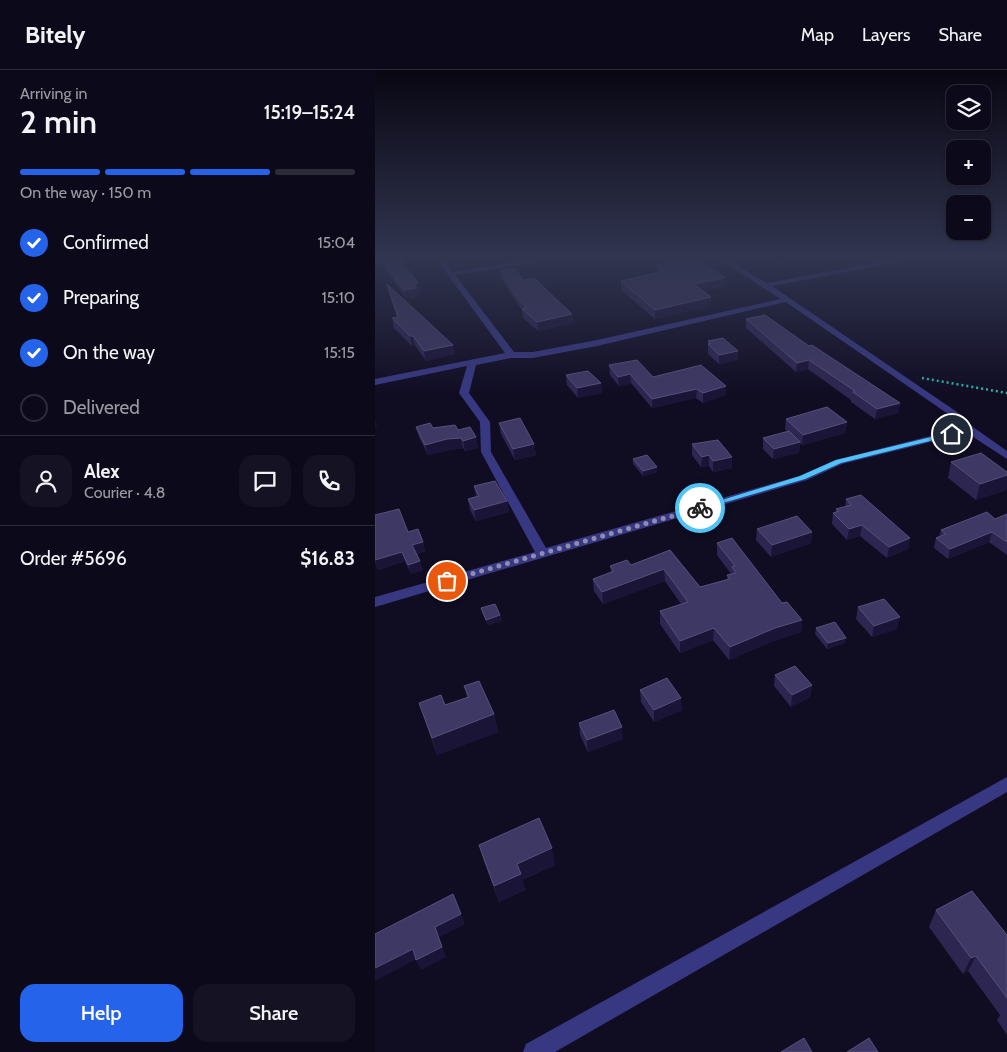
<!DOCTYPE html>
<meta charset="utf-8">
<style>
body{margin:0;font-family:Cabin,sans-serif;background:#151323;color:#f1f3f6;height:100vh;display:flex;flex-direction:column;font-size:19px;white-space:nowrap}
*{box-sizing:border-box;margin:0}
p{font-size:16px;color:#9a9aa2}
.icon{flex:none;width:28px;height:28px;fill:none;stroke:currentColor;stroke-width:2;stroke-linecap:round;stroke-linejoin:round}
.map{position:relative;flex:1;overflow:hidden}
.panel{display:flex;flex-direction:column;background:#0c0a1a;width:375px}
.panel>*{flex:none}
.buttons{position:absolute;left:571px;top:15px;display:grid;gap:10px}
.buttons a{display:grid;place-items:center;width:45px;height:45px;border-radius:10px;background:#0c0a1a;box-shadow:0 1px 4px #0004,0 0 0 1px #2c2b39;font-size:25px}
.pin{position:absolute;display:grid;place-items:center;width:42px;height:42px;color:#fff;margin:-21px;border:2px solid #fff;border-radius:50%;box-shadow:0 1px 5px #0007}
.courier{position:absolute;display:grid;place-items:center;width:50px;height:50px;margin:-25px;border:4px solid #4fc3f7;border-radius:50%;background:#fff;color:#222;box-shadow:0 1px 6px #0007}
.head em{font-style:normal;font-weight:600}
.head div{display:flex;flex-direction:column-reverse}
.head{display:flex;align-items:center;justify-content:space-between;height:85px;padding:0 20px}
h1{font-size:32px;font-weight:600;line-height:38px}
.bar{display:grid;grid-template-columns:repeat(4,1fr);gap:8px 5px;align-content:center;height:60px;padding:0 20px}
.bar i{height:6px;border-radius:4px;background:#2c2b39}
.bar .on{background:#2563eb}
.bar p{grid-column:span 4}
.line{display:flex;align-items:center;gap:12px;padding:0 20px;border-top:1px solid #2c2b39}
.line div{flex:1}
.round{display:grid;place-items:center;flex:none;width:52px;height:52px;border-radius:15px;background:#151323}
ol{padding:0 20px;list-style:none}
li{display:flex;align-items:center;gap:15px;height:55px}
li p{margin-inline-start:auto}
li .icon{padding:5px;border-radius:50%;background:#2563eb;color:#fff;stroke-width:4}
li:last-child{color:#9a9aa2}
li i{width:28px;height:28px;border:2px solid #2c2b39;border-radius:50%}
.action{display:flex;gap:10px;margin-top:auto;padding:10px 20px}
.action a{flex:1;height:58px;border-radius:15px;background:#2563eb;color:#fff;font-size:20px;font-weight:600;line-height:58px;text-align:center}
.action a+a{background:#151323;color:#f1f3f6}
header{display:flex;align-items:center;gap:30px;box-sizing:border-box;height:70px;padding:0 25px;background:#0c0a1a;border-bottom:1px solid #2c2b39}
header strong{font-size:24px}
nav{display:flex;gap:28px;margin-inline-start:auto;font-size:18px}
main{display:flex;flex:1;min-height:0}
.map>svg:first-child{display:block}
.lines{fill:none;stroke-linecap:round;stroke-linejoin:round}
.path{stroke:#2db5a8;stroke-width:2.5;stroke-dasharray:2 3;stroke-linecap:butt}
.minor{fill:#383882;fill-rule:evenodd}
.wall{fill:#2d2651}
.shaded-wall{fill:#1a1437}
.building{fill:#3e3864;stroke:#56507c}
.route{fill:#4fc3f7}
.done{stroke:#8f8bb2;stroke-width:5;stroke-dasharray:0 9}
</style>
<header>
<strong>Bitely</strong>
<nav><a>Map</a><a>Layers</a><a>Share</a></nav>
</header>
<main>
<section class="panel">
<div class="head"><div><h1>2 min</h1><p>Arriving in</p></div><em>15:19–15:24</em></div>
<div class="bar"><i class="on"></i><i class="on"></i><i class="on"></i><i></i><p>On the way · 150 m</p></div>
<ol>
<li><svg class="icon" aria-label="check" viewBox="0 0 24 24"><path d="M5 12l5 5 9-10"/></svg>Confirmed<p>15:04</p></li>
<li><svg class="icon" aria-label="check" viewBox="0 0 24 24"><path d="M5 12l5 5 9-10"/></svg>Preparing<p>15:10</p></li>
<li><svg class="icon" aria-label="check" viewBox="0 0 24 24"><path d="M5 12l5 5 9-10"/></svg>On the way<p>15:15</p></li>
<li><i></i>Delivered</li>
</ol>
<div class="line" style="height:90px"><a class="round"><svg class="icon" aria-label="person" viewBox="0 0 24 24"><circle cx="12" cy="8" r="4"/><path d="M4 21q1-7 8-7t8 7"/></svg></a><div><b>Alex</b><p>Courier · 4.8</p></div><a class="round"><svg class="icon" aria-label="chat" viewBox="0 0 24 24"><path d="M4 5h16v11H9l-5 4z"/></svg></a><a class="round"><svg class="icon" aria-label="phone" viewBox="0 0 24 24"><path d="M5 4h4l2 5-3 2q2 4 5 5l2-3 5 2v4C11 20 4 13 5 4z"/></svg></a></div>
<div class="line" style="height:65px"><div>Order #5696</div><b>$16.83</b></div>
<div class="action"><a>Help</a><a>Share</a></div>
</section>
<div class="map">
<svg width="632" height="982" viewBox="0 0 632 982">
<rect width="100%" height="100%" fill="#100d23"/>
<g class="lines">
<polyline class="path" points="547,308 632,323"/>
<g class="minor">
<path d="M60,187H66L78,202L172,187H186L183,189L80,205L139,282H158L222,270L406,229L340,187H347L392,213L532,187H544L541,189L397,216L582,342L598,357L632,381V389L592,363L467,394L432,410L0,537V527L160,482L106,382L105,352L84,323L92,296L0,315V309L130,283ZM411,232L576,346L587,358L460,390L424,406L171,478L116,382L115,352L94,323L101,295L136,288H158L222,276Z"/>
<polygon points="632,707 632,722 180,982 148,982 151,974"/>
</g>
</g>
<g class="wall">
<polygon points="0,187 23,187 43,213 45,221 42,222 43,227 31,228 2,189 0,190"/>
<polygon points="392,187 444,187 444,189 405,194"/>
<polygon points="324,193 350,208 350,217 327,221 336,227 336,236 280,249 246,220 246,211 282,202 282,195"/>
<polygon points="125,200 148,210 197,244 198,253 163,261 148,248 147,240 142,233 126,208"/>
<polygon points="12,214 80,284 51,291 40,275 37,276 19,258 17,248 22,247 14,223"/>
<polygon points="371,249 434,276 525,333 523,343 500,349 476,332 476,330 433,299 421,302 371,258"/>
<polygon points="333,271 363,281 363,290 344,294 333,284"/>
<polygon points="234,295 278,307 351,325 328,333 321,328 277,338 256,313 244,316 235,305"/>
<polygon points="191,305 226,313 227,323 203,328 192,315"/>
<polygon points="411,349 472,352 470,363 427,375 425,373 424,383 398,389 388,379 388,368 413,362 410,359"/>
<polygon points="124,353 159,374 161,385 140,390 126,364"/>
<polygon points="41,357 83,360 101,367 103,378 90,381 88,378 75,380 53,385 44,367"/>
<polygon points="317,374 357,398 338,402 334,396 326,397 317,385"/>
<polygon points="258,389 282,402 268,406 258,394"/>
<polygon points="576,392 631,420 601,430 573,408"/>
<polygon points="99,416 132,431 134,442 101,451 95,440 93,429 101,426"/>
<polygon points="471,429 535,468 533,479 512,488 485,466 472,470 457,454 458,443 461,442 461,439 470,437"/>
<polygon points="632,444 632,485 614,472 573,489 559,478 561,468 564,467 566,460 620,449"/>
<polygon points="0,445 33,462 48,472 50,481 42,484 48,500 36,504 30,491 3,500 0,492"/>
<polygon points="382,459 437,462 436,473 396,487 381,470"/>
<polygon points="342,473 407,533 427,550 426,562 398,571 354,590 338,570 305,583 285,554 285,541 306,534 290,511 228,534 219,521 218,509 236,503 235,496 256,495 295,480 325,517 352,509 352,505 356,504 342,485"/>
<polygon points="483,537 522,559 497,567 481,549"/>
<polygon points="106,538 125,545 127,551 113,555 108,544"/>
<polygon points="441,558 470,573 452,579 440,564"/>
<polygon points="400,605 437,615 435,627 416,637 399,616"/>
<polygon points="89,616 119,644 123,662 62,685 44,633 70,635 92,627"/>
<polygon points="265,620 307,640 279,652 266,632"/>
<polygon points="204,653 248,669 213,682 205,665"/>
<polygon points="104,775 180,795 147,810 150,820 124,832 109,791"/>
<polygon points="561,840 632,865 632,965 622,950 625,945 593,901 588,904 554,857"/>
</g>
<g class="shaded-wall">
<polygon points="120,187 140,187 120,190"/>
<polygon points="406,187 444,187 444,189 405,194"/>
<polygon points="350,208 350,217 319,223 319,214"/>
<polygon points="43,213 45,221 42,222 43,227 31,228 29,220 39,214"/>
<polygon points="336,227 336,236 280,249 280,240"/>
<polygon points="197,244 198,253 163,261 162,252"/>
<polygon points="35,266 38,266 40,275 37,276"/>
<polygon points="78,275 80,284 51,291 49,281"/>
<polygon points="363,281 363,290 344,294 344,285"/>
<polygon points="434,290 433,299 421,302 422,293"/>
<polygon points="255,304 256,313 244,316 243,307"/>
<polygon points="226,313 227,323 203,328 202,318"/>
<polygon points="351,316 351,325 328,333 328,323"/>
<polygon points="322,319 321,328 277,338 277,329"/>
<polygon points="525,333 523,343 500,349 502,339"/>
<polygon points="0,348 2,357 0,357"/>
<polygon points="472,352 470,363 427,375 428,365"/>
<polygon points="101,367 103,378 90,381 88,371"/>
<polygon points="86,368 88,378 75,380 53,385 50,375 72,369"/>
<polygon points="425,372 424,383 398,389 399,379"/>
<polygon points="159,374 161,385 140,390 138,379"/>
<polygon points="334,385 334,396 326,397 327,387"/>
<polygon points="357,387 357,398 338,402 338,391"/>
<polygon points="282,397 282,402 268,406 268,401"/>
<polygon points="632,405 632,417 631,420 601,430 605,414"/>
<polygon points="132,431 134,442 101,451 99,440"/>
<polygon points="487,455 485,466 472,470 474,459"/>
<polygon points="437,462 436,473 396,487 397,475"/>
<polygon points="617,462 614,472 573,489 575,479"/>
<polygon points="535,468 533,479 512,488 514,477"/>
<polygon points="48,472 50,481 40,484 37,475"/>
<polygon points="27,482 30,491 3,500 0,490"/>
<polygon points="45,491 48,500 36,504 33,495"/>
<polygon points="289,499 290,511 228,534 227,522"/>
<polygon points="125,545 127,551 113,555 111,550"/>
<polygon points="525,547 522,559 497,567 499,556"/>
<polygon points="427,550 426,562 398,571 354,590 355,577 400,558"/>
<polygon points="339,558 338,570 305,583 305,571"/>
<polygon points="471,568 470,573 452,579 453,573"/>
<polygon points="437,615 435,627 416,637 417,625"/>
<polygon points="306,628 307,640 279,652 279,640"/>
<polygon points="119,644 123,662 62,685 57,668"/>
<polygon points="247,657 248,669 213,682 212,670"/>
<polygon points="177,778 180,795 147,810 150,820 124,832 119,816 142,794"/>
<polygon points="86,844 90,854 64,867 71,887 46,900 41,890 60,857"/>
<polygon points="38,879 42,889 0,911 0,898"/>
<polygon points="601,886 593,901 588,904 596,888"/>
</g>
<g class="building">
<polygon points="4,187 23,187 43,213 39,214 41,218 29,220"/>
<polygon points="318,189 324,193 328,192 350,208 319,214 336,227 280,240 246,211 290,201 282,195"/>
<polygon points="139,198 148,210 159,208 197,244 162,252 147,239 152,238 140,225 125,200"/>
<polygon points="12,214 78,275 49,281 38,266 35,266 17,248 23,247"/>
<polygon points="390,245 434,276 437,275 525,333 502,339 478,322 480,321 434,290 422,293 371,249"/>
<polygon points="348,268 363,281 344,285 333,274 336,273 333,271"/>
<polygon points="262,290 278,307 326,295 351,316 328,323 322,319 277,329 255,304 243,307 234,295"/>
<polygon points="213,301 226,313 202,318 191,305"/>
<polygon points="452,337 472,352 428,365 411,349"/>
<polygon points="145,348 159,374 138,379 124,353"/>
<polygon points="55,353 58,358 80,355 83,360 95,357 101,367 88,371 86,368 72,369 50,375 41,357"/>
<polygon points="414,361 425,372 399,379 388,368"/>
<polygon points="343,370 357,387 338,391 334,385 327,387 317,374"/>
<polygon points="606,383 632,402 632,405 605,414 576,392"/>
<polygon points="272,385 282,397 268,401 258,389"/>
<polygon points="120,411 132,431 99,440 93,429 104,426 99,416"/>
<polygon points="486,425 535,468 514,477 487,455 474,459 458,443 464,441 461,439 476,435 471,429"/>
<polygon points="24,439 33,462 43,459 48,472 37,475 45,491 33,495 27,482 0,490 0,445"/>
<polygon points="612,442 620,449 632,444 632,472 617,462 575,479 561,468 571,464 566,460"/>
<polygon points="422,446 437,462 397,475 382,459"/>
<polygon points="357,468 407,533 412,532 427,550 400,558 355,577 339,558 305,571 285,541 313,532 289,499 227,522 218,509 239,501 235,496 252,490 256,495 295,480 325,517 355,509 352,505 361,503 357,497 360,496 342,473"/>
<polygon points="509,529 525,547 499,556 483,537"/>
<polygon points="120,534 125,545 111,550 106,538"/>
<polygon points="460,552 471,568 453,573 441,558"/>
<polygon points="420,596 437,615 417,625 400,605"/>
<polygon points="292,608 306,628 279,640 265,620"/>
<polygon points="104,611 119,644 57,668 44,633 66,625 70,635 94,627 89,616"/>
<polygon points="239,640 247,657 212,670 204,653"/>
<polygon points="164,748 177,778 142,794 146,804 119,816 104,775"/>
<polygon points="597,821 632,865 632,928 601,886 596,888 561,840"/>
<polygon points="78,824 86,844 60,857 67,877 41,890 38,879 0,898 0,864"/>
<polygon points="429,968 437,982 406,982"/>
<polygon points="494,968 503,982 472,982"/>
</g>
<linearGradient id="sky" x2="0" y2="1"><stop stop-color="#090713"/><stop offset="0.58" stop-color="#313550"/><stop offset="1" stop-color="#313550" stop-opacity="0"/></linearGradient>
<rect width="632" height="324" fill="url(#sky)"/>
<polygon class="route" points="577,362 579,365 466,393 430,409 327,439 321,438 425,406 461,390"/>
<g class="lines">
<polyline class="done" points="72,511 325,438"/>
</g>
</svg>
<div class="buttons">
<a><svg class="icon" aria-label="layers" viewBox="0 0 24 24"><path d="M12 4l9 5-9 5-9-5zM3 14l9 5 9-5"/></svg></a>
<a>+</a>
<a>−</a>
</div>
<div class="pin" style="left:72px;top:511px;background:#ea580c"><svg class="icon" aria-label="bag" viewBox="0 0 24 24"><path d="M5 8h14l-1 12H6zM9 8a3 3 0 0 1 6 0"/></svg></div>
<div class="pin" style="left:577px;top:364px;background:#1f2937"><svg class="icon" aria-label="home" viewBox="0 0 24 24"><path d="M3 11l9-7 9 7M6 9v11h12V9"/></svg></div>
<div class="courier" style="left:325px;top:438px"><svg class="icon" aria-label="bike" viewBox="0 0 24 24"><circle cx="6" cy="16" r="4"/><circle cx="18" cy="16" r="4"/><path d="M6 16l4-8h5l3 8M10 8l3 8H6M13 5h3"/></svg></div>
</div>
</main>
